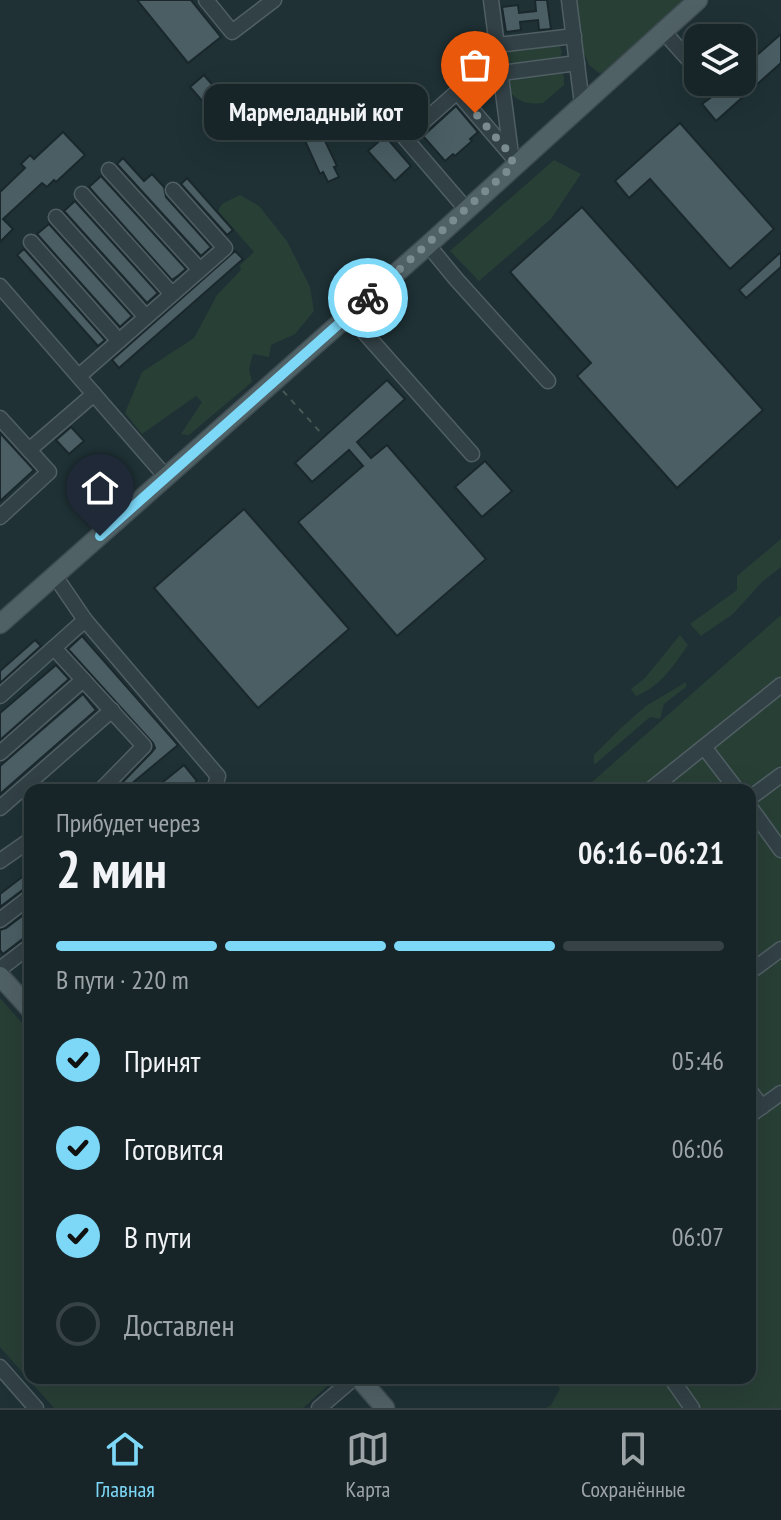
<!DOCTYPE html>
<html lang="ru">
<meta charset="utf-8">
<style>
body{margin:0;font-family:"PT Sans Narrow",sans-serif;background:#202d30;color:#f1f3f6;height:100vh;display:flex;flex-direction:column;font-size:30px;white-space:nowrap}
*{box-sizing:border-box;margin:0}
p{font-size:26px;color:#9ea5a8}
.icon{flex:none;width:44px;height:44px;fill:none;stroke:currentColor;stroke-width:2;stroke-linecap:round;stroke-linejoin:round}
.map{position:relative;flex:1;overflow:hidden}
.sheet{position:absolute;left:24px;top:784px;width:732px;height:600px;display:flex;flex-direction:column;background:#172528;border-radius:16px;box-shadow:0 8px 32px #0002,0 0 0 2px #364245}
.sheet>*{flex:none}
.controls{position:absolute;left:684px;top:24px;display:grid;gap:16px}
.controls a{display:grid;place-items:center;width:72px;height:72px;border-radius:16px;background:#172528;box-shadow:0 8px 32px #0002,0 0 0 2px #364245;font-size:40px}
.pin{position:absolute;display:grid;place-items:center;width:68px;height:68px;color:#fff;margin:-82px -34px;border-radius:50% 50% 50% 0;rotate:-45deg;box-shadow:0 0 8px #0007}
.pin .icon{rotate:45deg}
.courier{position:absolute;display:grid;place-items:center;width:80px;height:80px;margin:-40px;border:6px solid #7dd8f8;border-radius:50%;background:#fff;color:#222;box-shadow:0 2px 10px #0007}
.bubble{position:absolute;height:56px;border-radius:16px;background:#172528;box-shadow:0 8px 32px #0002,0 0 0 2px #364245;font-size:26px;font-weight:800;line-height:56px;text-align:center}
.head em{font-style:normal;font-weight:800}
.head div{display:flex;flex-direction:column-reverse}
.head{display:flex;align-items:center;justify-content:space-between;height:136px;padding:0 32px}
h1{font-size:52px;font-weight:800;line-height:60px}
.bar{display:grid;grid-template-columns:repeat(4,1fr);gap:12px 8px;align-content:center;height:96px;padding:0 32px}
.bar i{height:10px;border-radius:6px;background:#364245}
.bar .current{background:#7dd8f8}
.bar p{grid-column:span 4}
ol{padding:0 32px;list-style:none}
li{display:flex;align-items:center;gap:24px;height:88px}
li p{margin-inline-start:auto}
li .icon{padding:8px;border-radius:50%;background:#7dd8f8;color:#111;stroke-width:4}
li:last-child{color:#9ea5a8}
li i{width:44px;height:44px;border:4px solid #364245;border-radius:50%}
.tab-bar{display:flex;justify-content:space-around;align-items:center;height:112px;border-top:2px solid #364245;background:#172528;font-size:22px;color:#9ea5a8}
.tab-bar a{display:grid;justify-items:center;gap:4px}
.tab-bar .current{color:#7dd8f8}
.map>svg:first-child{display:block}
.green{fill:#283f36}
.building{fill:#4a5e64;stroke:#1a282c;stroke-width:2}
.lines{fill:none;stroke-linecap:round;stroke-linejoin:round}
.minor-casing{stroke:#505f64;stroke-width:17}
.major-casing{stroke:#3f4d52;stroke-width:21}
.path{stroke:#445a55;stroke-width:2;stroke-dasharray:6 6;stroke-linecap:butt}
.minor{stroke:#324146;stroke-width:14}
.major{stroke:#506166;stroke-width:18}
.done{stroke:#7b8c91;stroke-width:8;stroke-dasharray:0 14.4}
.route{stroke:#7dd8f8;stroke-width:10}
</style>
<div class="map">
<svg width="781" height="1408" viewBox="0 0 781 1408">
<rect width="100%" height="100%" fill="#1f3135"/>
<g class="green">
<polygon points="577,0 684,0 679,6 606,72 599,73 589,65 583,51"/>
<polygon points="554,44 560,47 562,52 559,60 509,67 505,63 504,57 510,50"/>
<path d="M560,71L564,76V85L543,103C524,105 511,100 506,81L510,76Z"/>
<polygon points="554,160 581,174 551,219 479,281 450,251"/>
<polygon points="240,195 259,206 287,241 310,287 314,311 295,334 271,345 269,357 253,354 249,369 252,382 189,435 181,434 202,402 196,396 142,434 125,413 142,372 194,338 217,295 241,270 240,265 254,252 218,211 222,204"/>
<polygon points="781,539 781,567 762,582 733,614 701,636 690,624 737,590 737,576"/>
<polygon points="781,615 781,1408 546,1408 551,1405 560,1389 554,1378 750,1378 750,790 583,790"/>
<path d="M680,635L688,645C674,665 660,687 636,696L631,689L645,678Z"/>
<polygon points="686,682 686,687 664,704 660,719 650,717 594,765 594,755 620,729 646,706"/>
<polygon points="0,998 30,1032 30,1378 335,1378 335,1379 303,1408 54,1408 0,1347"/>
</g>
<g class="building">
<polygon points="137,0 191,0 221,37 188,63"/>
<polygon points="535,0 547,0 551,29 539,30 538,20 520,22 521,30 506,32 502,7 518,5 519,13 536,11"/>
<polygon points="781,34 781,63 716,121 702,104 717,93 727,82 742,82 742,68"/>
<polygon points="204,75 232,108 218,119 190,87"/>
<polygon points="456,106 478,132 470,139 472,141 455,156 453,154 445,161 423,136"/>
<polygon points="680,123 774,229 730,269 650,179 629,198 615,181"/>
<polygon points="318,126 337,166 334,167 339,177 328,182 323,172 320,174 302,134"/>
<polygon points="63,132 85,155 56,182 54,180 47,187 42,183 3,219 13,229 0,242 0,192 25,168 21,164 30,155 34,159"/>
<polygon points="385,136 411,166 395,181 368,151"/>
<polygon points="123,158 144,181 152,174 164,187 166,197 211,247 201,256 117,164"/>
<polygon points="101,176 186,269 179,275 172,280 89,187"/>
<polygon points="187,178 233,230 227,235 181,184"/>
<polygon points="75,201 158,293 147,303 64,211"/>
<polygon points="582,207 763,410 677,488 577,376 591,363 510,272"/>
<polygon points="49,224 132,316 120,327 37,234"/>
<polygon points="24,249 105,340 98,346 17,255"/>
<polygon points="235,251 243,259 119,368 112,360"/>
<polygon points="781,252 781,267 746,298 739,290"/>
<polygon points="387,380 405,399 357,442 371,458 387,445 486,559 397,636 298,522 363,466 349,450 312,482 295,463"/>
<polygon points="71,427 84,441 69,454 56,440"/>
<polygon points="0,433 34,470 0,501"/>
<polygon points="485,461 512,491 482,517 455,487"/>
<polygon points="244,509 349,629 258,708 154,588"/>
<polygon points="82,636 178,745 124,790 115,790 151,753 155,748 153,743 68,649"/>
<polygon points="35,640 41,646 0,683 0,671"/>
<polygon points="56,665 69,679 0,740 0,713"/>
<polygon points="83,694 96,710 0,794 0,766"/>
<polygon points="184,765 197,781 187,790 153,790"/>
<polygon points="30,871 30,887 24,889 0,907 0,894"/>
<polygon points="30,910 30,936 24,938 3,954 0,950 0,930 6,928"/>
</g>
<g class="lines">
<defs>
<g id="minor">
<polyline points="206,0 232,32 274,0"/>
<polyline points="491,0 511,154"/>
<polyline points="569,0 582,104"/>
<polyline points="663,31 698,70"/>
<polyline points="497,45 574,36"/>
<polyline points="501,73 577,63"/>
<polyline points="709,82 711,85"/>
<polyline points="109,170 200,270"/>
<polyline points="82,194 172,294"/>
<polyline points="466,209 405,138 457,92 511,155"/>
<polyline points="56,217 146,317"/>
<polyline points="31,242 119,341"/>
<polyline points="428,245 456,279 548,381"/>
<polyline points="0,286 166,477"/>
<polyline points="349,315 472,454"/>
<polyline points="79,376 225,248 173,190"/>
<polyline points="0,418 49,472 0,517"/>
<polyline points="29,450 94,394"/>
<polyline points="55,576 85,620 218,776 214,790"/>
<polyline points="54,648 144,746 101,790"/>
<polyline points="0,696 85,620"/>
<polyline points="704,747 737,790"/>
<polyline points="0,753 83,680"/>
<polyline points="650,790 781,685"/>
<polyline points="750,798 781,775"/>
<polyline points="750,807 781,850"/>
<polyline points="0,808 112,710"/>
<polyline points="0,861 30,840"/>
<polyline points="0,920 30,897"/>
<polyline points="0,969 30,946"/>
<polyline points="750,972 781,949"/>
<polyline points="750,1091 762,1107"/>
<polyline points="750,1115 781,1093"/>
<polyline points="0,1367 36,1408"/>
<polyline points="671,1378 692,1408"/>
<polyline points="319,1408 354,1378"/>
</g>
<g id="major">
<polyline points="0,624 428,245 698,0"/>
<polyline points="0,976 30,1009"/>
<polyline points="359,1378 385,1408"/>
</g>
</defs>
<use href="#minor" class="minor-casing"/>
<use href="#major" class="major-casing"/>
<polyline class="path" points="283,391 322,434"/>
<use href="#minor" class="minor"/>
<use href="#major" class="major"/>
</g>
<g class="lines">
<polyline class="done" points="368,298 513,166 511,155 475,113"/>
<polyline class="route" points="100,536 368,298"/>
</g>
</svg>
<div class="controls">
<a><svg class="icon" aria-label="layers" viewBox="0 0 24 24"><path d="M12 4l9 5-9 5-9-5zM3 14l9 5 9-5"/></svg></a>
</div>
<div class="pin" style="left:475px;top:113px;background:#ea580c"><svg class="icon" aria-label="bag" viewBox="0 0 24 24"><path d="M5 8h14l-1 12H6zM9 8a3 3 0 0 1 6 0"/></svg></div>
<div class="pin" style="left:100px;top:536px;background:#1f2937"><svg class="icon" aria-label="home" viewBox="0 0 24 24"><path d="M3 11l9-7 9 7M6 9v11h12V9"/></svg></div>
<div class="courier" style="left:368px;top:298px"><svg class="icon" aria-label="bike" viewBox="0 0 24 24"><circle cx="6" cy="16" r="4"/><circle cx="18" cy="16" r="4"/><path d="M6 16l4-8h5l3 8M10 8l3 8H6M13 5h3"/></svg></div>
<div class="bubble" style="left:204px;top:84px;width:224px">Мармеладный кот</div>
<section class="sheet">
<div class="head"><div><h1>2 мин</h1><p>Прибудет через</p></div><em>06:16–06:21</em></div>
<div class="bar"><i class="current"></i><i class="current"></i><i class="current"></i><i></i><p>В пути · 220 m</p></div>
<ol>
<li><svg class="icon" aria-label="check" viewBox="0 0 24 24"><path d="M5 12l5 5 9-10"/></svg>Принят<p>05:46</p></li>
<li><svg class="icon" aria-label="check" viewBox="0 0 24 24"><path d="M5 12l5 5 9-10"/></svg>Готовится<p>06:06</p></li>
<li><svg class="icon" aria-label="check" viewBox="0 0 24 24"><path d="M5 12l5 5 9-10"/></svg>В пути<p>06:07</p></li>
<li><i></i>Доставлен</li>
</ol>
</section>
</div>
<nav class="tab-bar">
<a class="current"><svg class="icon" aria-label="home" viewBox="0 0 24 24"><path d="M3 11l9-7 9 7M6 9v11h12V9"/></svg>Главная</a>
<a><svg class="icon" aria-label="map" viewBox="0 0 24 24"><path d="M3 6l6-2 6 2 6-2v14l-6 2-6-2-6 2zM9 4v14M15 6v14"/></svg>Карта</a>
<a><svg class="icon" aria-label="saved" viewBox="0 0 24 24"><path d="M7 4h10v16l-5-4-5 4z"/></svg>Сохранённые</a>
</nav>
